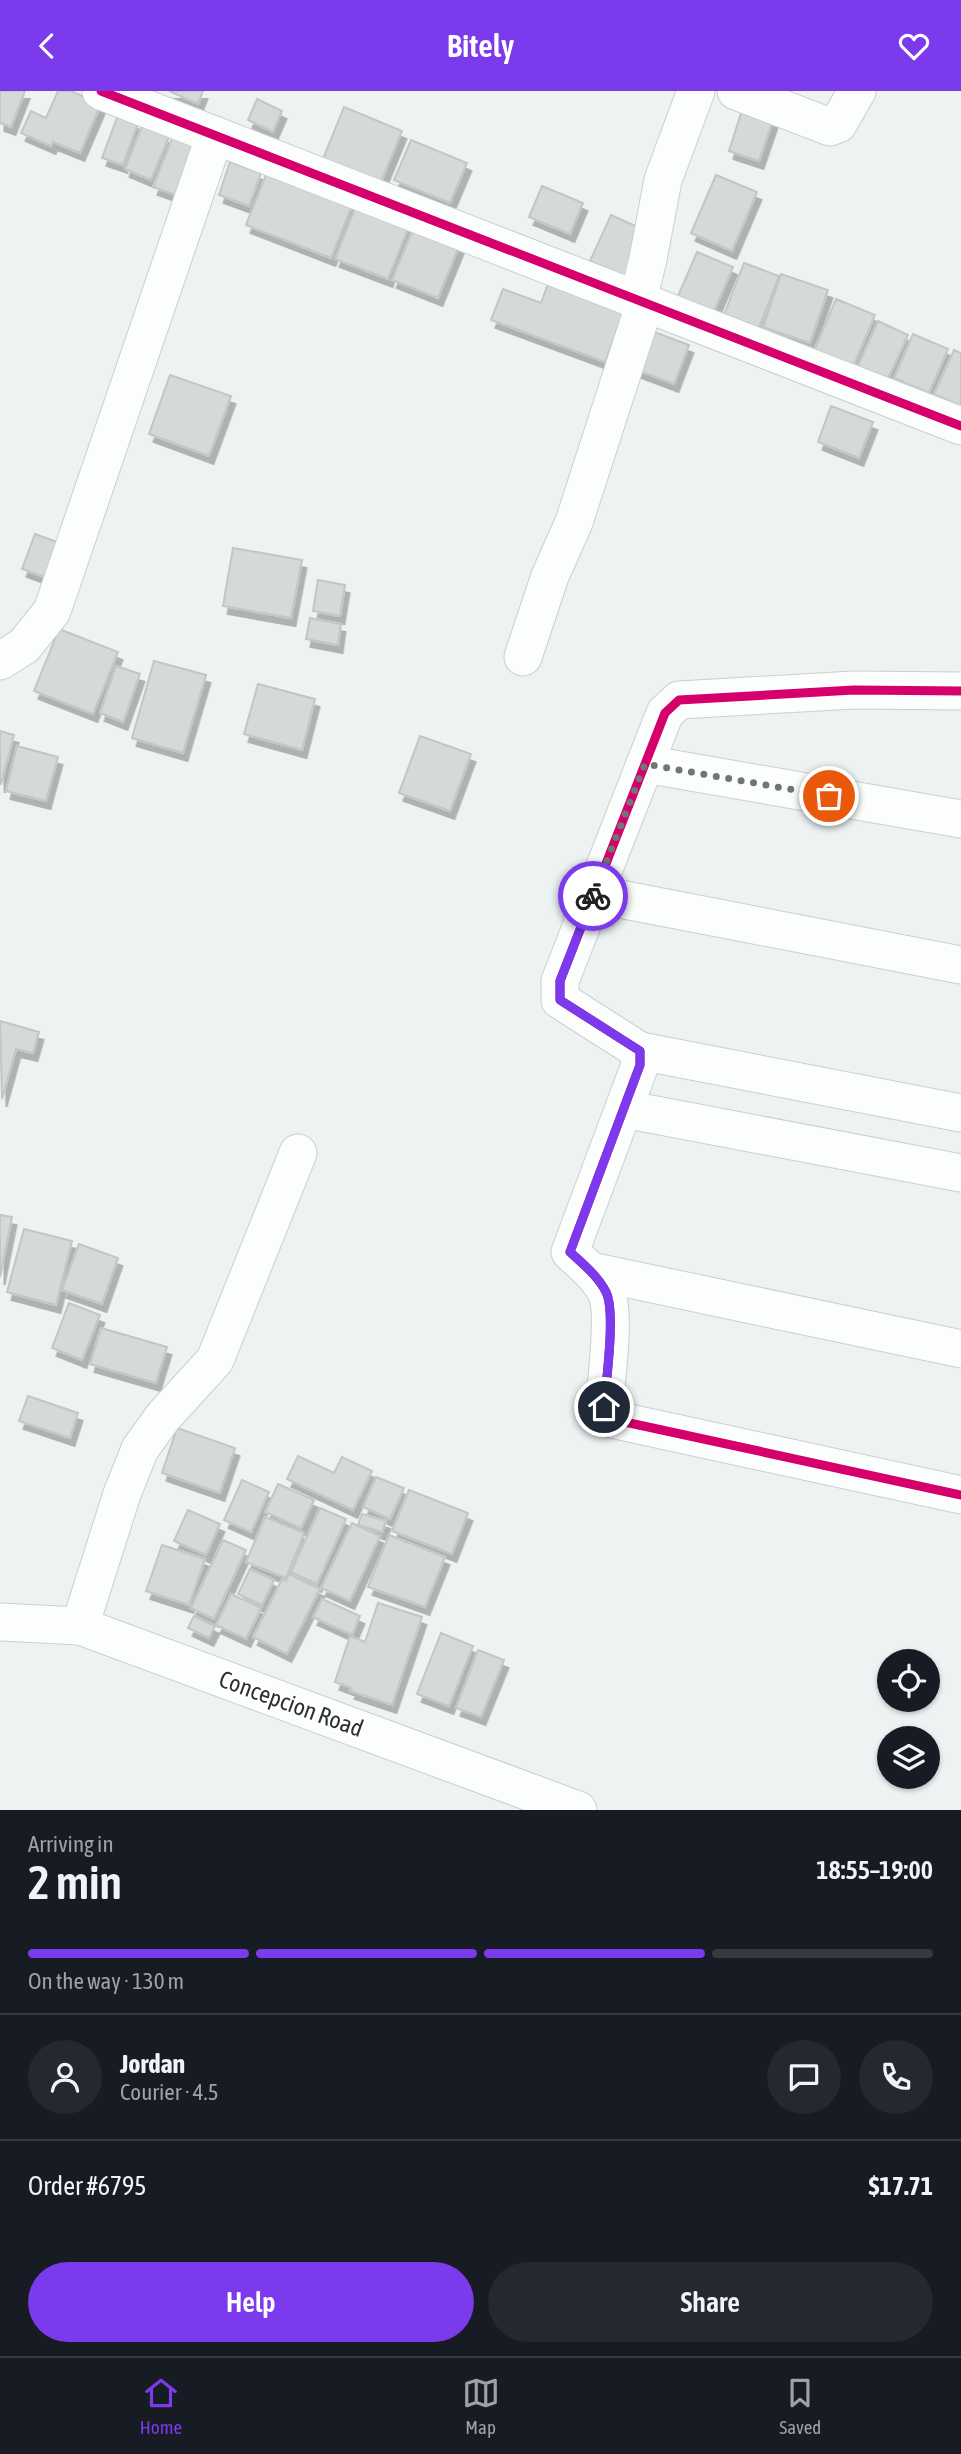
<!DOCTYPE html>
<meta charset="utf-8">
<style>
body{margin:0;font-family:"Asap Condensed",sans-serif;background:#242831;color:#f1f3f6;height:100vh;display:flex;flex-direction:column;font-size:26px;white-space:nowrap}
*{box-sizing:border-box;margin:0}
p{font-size:23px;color:#9ea1a6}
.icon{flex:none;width:38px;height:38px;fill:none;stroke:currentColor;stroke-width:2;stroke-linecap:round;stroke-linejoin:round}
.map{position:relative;height:1719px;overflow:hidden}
.sheet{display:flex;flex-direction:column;background:#171b24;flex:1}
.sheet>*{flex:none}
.controls{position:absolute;left:877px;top:1558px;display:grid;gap:14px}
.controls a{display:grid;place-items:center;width:63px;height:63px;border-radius:50%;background:#171b24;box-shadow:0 2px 5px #0004;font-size:35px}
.pin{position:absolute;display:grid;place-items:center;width:60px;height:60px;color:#fff;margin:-30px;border:4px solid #fff;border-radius:50%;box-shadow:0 2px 7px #0007}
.courier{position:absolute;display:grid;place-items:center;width:70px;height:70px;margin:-35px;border:5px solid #7c3aed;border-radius:50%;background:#fff;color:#222;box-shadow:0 2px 9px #0007}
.headline em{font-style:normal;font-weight:600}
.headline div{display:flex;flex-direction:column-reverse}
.headline{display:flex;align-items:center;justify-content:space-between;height:119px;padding:0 28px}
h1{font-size:46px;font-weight:600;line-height:52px}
.bar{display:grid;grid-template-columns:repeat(4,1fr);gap:10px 7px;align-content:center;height:84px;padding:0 28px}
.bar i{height:9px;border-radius:5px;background:#363941}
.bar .current{background:#7c3aed}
.bar p{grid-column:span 4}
.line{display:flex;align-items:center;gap:18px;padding:0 28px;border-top:2px solid #363941}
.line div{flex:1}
.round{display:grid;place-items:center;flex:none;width:74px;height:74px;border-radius:37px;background:#242831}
.cta{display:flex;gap:14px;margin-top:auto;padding:14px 28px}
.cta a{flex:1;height:80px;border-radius:42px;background:#7c3aed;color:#fff;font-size:28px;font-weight:600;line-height:80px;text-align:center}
.cta a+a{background:#242831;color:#f1f3f6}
header{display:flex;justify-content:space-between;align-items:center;height:91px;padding:0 28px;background:#7c3aed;color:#fff;font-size:32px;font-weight:600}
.tab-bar{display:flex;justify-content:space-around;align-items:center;height:98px;border-top:2px solid #363941;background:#171b24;font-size:19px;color:#9ea1a6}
.tab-bar a{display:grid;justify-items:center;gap:4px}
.tab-bar .current{color:#7c3aed}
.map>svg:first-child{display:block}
.building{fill:#d4d9d9;stroke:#c1c6c6;stroke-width:2;filter:url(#shadow)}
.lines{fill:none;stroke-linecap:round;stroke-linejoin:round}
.minor-casing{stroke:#cacfcf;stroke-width:39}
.minor{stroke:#fcfdfd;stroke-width:37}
.cycleway-casing{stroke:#fff;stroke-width:13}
.cycleway{stroke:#d6006c;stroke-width:9}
.done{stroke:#707575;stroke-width:7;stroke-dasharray:0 12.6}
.route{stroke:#7c3aed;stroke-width:9}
.labels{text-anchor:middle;stroke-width:5;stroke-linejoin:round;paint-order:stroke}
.street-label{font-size:24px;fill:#2c3131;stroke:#fff}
</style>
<header><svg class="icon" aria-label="back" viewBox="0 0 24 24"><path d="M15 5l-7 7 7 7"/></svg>Bitely<svg class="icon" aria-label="heart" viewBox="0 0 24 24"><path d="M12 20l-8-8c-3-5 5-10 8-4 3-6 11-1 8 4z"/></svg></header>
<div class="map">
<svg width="961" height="1719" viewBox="0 0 961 1719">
<defs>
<filter id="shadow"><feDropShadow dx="4.5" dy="8" stdDeviation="0" flood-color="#0004"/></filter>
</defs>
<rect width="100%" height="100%" fill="#edf3f3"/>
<g class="building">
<polygon points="0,0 25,0 11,36 0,32"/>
<polygon points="58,0 71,0 101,13 80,62 53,51 51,55 21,42 31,20 46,27"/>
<polygon points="169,0 203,0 198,13"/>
<polygon points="257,8 282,20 273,41 248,29"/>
<polygon points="344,16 402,40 381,91 323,68"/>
<polygon points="742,19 773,29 759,70 729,60"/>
<polygon points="118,24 138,32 123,74 102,67"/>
<polygon points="142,35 169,46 151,89 125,78"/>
<polygon points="174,43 204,54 184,107 153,96"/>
<polygon points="411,49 467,72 450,112 394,89"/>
<polygon points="230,71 261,82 249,115 219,104"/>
<polygon points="268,79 353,112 331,167 246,134"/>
<polygon points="716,84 757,101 732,160 691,142"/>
<polygon points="542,95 583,112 570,143 529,126"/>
<polygon points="356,115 409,135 388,188 335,168"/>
<polygon points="611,124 651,142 631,188 590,170"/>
<polygon points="413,138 459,155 438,207 392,189"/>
<polygon points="697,161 733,176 714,220 678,205"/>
<polygon points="744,172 779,185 759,237 724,224"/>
<polygon points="781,183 828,199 810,252 763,236"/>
<polygon points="549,190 625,218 605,271 491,229 503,198 541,212"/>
<polygon points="836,208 875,224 853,276 814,260"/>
<polygon points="878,230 908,244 887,290 857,277"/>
<polygon points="641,236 689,254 674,293 626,275"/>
<polygon points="913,243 948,258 929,302 894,287"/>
<polygon points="954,259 961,262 961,315 934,303"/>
<polygon points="170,284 231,305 209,365 149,343"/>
<polygon points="831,315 873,331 859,367 818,351"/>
<polygon points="35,443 60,452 47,487 22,478"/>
<polygon points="233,457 302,469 291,527 223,515"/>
<polygon points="318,489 345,494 340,525 313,520"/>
<polygon points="310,527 341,533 338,554 306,548"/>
<polygon points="59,538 118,561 93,623 34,600"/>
<polygon points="154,570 206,584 183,662 132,647"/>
<polygon points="116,575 140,583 123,631 100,622"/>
<polygon points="258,593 315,608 302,659 244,643"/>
<polygon points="0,640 14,644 1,693 0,693"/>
<polygon points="420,645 471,663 450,720 399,702"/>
<polygon points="17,655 58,666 46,710 6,700"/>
<polygon points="0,930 39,941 33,962 16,958 2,1008"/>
<polygon points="0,1124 12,1126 0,1186"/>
<polygon points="24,1138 72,1150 56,1214 7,1201"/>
<polygon points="79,1153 118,1167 102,1213 62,1199"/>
<polygon points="69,1212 100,1224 82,1269 52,1257"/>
<polygon points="101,1237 167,1256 156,1292 90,1273"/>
<polygon points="28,1305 78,1322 70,1347 19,1330"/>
<polygon points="177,1337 235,1357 220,1402 162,1382"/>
<polygon points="298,1365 334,1382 342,1366 372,1380 353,1419 287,1388"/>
<polygon points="376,1386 404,1397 390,1428 363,1416"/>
<polygon points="242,1389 269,1401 251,1441 224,1429"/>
<polygon points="278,1393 314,1409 301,1437 265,1421"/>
<polygon points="409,1399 468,1422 452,1463 392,1440"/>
<polygon points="320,1417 346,1428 317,1493 291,1481"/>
<polygon points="188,1419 220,1433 206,1464 174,1450"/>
<polygon points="362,1423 386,1430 382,1441 358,1434"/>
<polygon points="265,1426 304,1442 286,1487 246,1471"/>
<polygon points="352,1432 380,1445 350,1510 321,1497"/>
<polygon points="389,1444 445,1466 425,1516 368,1496"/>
<polygon points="223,1449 246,1459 214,1528 191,1517"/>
<polygon points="162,1454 205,1468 189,1514 146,1500"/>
<polygon points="250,1478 274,1489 262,1514 238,1503"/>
<polygon points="289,1483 320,1498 287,1563 253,1546 282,1488 286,1490"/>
<polygon points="231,1503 261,1517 246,1548 216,1534"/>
<polygon points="322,1508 360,1525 352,1544 313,1526"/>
<polygon points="378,1512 422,1526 392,1614 350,1600 352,1597 335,1591 350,1545 365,1551"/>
<polygon points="194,1525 215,1535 209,1547 188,1537"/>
<polygon points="441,1542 473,1555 449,1615 417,1603"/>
<polygon points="478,1559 504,1569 481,1626 456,1617"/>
</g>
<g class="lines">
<defs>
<g id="minor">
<polyline points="101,0 961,335"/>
<polyline points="736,0 830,36 838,33 857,0"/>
<polyline points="638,209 648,168 663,89 696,0"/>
<polyline points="523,566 550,485 574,431 645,212"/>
<polyline points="0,570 24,555 52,520 215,44"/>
<path d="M961,600L854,599L679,609L665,622L560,890V909L640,960V974L570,1161C583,1173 598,1185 606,1201C616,1221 606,1291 604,1316L611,1328L961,1404"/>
<polyline points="645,673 961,728"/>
<polyline points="594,803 961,874"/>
<polyline points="640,960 961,1022"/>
<polyline points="624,1018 961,1082"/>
<polyline points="591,1180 961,1258"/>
<polyline points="0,1531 80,1535 578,1719"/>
<polyline points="80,1535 122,1403 140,1358 163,1326 215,1269 298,1062"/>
</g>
</defs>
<use href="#minor" class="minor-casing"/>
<use href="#minor" class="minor"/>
<defs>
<g id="cycleway">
<polyline points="101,0 961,335"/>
<path d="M961,600L854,599L679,609L665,622L560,890V909L640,960V974L570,1161C583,1173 598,1185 606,1201C616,1221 606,1291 604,1316L611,1328L961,1404"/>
</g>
</defs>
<use href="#cycleway" class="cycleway-casing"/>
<use href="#cycleway" class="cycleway"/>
</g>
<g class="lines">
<polyline class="done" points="593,805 645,673 829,705"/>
<path class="route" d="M593,805L560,890V909L640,960V974L570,1161C583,1173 598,1185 606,1201C616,1221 606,1291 604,1316"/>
</g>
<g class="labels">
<g class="street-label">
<text transform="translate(291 1613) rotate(20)" y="8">Concepcion Road</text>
</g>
</g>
</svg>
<div class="controls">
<a><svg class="icon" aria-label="locate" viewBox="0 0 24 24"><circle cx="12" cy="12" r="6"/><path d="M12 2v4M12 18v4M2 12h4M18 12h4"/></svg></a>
<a><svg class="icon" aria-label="layers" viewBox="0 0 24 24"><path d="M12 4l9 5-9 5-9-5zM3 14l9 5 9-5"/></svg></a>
</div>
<div class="pin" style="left:829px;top:705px;background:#ea580c"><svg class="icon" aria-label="bag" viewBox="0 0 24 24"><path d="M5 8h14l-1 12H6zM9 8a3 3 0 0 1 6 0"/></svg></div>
<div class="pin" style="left:604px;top:1316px;background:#1f2937"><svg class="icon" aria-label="home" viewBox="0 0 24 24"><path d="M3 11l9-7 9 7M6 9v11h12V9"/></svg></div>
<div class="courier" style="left:593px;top:805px"><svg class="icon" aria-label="bike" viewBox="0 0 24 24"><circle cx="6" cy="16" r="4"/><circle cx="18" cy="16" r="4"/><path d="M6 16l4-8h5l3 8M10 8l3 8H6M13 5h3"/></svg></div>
</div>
<section class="sheet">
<div class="headline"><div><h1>2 min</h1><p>Arriving in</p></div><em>18:55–19:00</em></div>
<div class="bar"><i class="current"></i><i class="current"></i><i class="current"></i><i></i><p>On the way · 130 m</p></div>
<div class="line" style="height:126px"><a class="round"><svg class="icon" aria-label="person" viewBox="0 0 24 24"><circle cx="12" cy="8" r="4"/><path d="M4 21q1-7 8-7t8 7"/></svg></a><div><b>Jordan</b><p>Courier · 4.5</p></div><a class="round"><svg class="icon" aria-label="chat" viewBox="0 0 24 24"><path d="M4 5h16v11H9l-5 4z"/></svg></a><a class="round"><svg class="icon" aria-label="phone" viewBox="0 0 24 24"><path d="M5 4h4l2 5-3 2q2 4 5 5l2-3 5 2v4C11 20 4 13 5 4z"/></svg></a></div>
<div class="line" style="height:91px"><div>Order #6795</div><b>$17.71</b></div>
<div class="cta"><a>Help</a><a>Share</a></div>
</section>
<nav class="tab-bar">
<a class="current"><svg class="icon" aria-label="home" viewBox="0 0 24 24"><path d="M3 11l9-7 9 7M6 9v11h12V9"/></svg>Home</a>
<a><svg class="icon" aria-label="map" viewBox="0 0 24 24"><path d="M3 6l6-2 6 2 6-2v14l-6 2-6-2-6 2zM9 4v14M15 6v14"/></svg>Map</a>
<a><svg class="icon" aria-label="saved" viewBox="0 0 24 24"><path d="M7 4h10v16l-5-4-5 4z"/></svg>Saved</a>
</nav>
